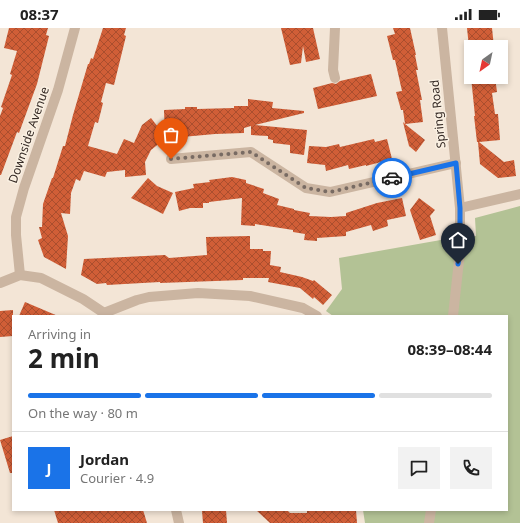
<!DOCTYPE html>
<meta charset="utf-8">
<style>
body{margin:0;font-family:"Noto Sans",sans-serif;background:#f2f2f2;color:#222;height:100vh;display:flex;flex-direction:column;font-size:15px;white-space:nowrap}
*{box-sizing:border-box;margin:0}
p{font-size:13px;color:#767676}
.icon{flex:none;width:22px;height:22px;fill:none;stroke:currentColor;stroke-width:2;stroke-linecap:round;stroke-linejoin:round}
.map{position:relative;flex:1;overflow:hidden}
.sheet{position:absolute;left:12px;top:287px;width:496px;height:196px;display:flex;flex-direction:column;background:#fff;border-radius:0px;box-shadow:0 2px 6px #0003}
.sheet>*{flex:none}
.needle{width:26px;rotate:213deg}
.tools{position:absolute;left:464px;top:12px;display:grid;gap:8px}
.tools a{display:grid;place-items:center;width:44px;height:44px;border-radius:0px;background:#fff;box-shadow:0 2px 6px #0003;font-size:20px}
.pin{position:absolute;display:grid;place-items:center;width:34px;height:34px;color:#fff;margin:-41px -17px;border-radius:50% 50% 50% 0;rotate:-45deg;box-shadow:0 0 4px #0007}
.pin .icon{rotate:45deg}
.courier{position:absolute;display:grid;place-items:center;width:40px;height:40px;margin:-20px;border:3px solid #1a73e8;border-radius:50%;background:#fff;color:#222;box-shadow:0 1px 5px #0007}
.summary em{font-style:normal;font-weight:700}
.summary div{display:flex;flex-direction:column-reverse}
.summary{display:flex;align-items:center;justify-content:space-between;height:68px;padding:0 16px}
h1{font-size:26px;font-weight:700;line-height:30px}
.bar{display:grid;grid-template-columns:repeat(4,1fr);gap:6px 4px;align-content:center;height:48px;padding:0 16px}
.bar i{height:5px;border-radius:3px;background:#e0e0e0}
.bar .active{background:#1a73e8}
.bar p{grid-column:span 4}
.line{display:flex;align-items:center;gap:10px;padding:0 16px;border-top:1px solid #e0e0e0}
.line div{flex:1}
.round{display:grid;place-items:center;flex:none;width:42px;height:42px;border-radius:0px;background:#f2f2f2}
.status{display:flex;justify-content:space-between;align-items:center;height:28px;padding:0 20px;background:#fff;direction:ltr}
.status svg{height:11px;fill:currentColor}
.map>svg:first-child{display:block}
.park{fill:#b3c295}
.building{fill:url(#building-cross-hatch)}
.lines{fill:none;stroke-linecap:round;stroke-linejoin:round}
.minor{stroke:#cbb5a1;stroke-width:10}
.done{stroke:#786b63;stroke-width:4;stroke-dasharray:0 7.2}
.route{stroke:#1a73e8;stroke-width:5}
.labels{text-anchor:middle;stroke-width:3;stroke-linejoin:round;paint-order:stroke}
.street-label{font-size:12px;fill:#352a25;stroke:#faf0e2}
</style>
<div class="status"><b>08:37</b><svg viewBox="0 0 49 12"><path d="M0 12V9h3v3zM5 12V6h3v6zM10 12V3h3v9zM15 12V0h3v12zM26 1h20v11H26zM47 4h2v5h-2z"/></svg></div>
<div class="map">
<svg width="520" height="495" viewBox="0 0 520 495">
<defs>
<pattern id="building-cross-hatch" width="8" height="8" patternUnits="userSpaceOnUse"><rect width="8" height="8" fill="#d05e37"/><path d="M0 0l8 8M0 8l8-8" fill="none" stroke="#aa4e2e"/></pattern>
</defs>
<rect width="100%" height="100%" fill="#f3e5d6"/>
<polygon class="park" points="520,178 520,495 365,495 363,482 507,482 507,288 333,288 326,283 342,261 339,230 452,210 476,208 475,190"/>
<g class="building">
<polygon points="9,0 48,0 46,7 49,8 37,56 19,105 17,104 1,147 0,147 0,88 3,80 1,79 12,47 10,46 17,23 4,20"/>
<polygon points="103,0 126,0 124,7 126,8 114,57 106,55 101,74 103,75 98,95 95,94 88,118 117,126 124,111 134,115 142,97 151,90 165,108 164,82 185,81 185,79 197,79 197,81 234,80 234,78 248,78 248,71 273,74 272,80 304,83 304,85 255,97 307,102 304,127 290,125 290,117 273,115 273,112 268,111 268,108 251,107 251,98 244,100 244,105 215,106 182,109 182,110 166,110 151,122 145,134 146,147 125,149 125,142 107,144 105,149 84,143 80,153 76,151 71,165 70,186 61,185 68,208 66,241 44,229 38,212 42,210 39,199 42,199 43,176 52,150 53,150 63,118 65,118 73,87 88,36 89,36 91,30 93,31"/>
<polygon points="281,0 313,0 320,31 306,34 303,18 301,35 290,37"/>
<polygon points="393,0 410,0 416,27 415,27 418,42 416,42 422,72 420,72 423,94 405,96 425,112 416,124 409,118 403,94 405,96 403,82 401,82 396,64 402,63 395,32 393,32 387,8 395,6"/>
<polygon points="467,0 492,0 494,19 469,19"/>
<polygon points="371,46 377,68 318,81 313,60 332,55 336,56 340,53"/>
<polygon points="471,49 495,49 497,64 492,65 495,86 498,86 500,112 479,114 504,134 514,132 516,148 498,150 480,136 478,114 477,114 474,88 475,88"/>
<polygon points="374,111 375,114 387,111 392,131 366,138 366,137 349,141 348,137 326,143 325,137 307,135 309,118 326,119 339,116 340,119"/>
<polygon points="232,149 246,152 246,155 264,161 263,165 279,171 277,177 294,181 294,182 310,185 309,188 331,189 346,188 346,185 377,175 402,170 406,188 387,192 388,198 373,203 371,197 346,204 346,208 317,210 317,213 304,212 305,206 293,204 293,202 255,196 255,198 241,197 242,170 209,174 209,175 203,175 203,180 190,180 179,183 175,164 194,160 193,156 210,154 209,152"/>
<polygon points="148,150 157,158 173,165 163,186 131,170"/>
<polygon points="419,170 435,182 430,188 436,207 420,212 410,182"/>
<polygon points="250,208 250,221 263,221 263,223 271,223 270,237 281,239 280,244 302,249 313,253 314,252 332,267 323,277 314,269 313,271 300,260 268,254 269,250 243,250 243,252 160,255 160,254 107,257 106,255 97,256 81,247 84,231 165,227 169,230 207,227 206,209"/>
<polygon points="25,274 58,288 19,288"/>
<polygon points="13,282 13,308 0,309 0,283"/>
<polygon points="13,408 13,445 10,445 0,412"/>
<polygon points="54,482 143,482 147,495 58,495"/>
<polygon points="209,482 226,482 227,495 203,495 202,483"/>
<polygon points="256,482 287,482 290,485 307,485 307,482 356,482 357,495 270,495"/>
</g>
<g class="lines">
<g class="minor">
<polyline points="442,0 460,180 460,223 453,288"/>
<polyline points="335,50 333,42 335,0"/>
<polyline points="171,131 251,124 306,160 330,164 456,135"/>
<polyline points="460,180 520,166"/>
<polyline points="20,247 16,207 16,189 24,160 58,62 75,0"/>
<polyline points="0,255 20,247 41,250 83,271 104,285 106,288"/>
<polyline points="104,285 137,272 149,269 198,265 250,268 303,280 317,288"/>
<polyline points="176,482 179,495"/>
<polyline points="429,495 431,482"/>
</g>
</g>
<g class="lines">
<polyline class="done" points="171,131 251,124 306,160 330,164 392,150"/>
<polyline class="route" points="392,150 456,135 460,180 460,223 458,236"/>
</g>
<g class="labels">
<g class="street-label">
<text transform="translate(438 86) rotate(-96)" y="4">Spring Road</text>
<text transform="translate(29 107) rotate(-71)" y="4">Downside Avenue</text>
</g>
</g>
</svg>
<div class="tools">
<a><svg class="needle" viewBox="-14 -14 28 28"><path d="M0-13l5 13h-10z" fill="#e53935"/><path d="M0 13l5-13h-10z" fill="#767676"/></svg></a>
</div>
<div class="pin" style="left:171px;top:131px;background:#ea580c"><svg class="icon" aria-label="bag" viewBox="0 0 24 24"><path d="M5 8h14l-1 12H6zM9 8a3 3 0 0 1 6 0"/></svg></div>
<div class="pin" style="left:458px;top:236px;background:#1f2937"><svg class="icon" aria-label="home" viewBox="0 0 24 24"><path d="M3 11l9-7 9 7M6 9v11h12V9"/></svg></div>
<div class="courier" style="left:392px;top:150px"><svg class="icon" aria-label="car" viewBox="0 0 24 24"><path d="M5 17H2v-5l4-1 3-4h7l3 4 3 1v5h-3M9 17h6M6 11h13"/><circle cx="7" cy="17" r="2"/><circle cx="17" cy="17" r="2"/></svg></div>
<section class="sheet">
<div class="summary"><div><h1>2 min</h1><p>Arriving in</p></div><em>08:39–08:44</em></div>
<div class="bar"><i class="active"></i><i class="active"></i><i class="active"></i><i></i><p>On the way · 80 m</p></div>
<div class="line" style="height:72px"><b class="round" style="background:#1a73e8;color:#fff">J</b><div><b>Jordan</b><p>Courier · 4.9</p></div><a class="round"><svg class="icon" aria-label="chat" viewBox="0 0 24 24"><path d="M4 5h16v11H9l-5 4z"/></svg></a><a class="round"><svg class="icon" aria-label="phone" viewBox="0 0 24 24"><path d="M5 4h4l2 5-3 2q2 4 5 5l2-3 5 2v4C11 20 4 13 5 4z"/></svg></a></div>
</section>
</div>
